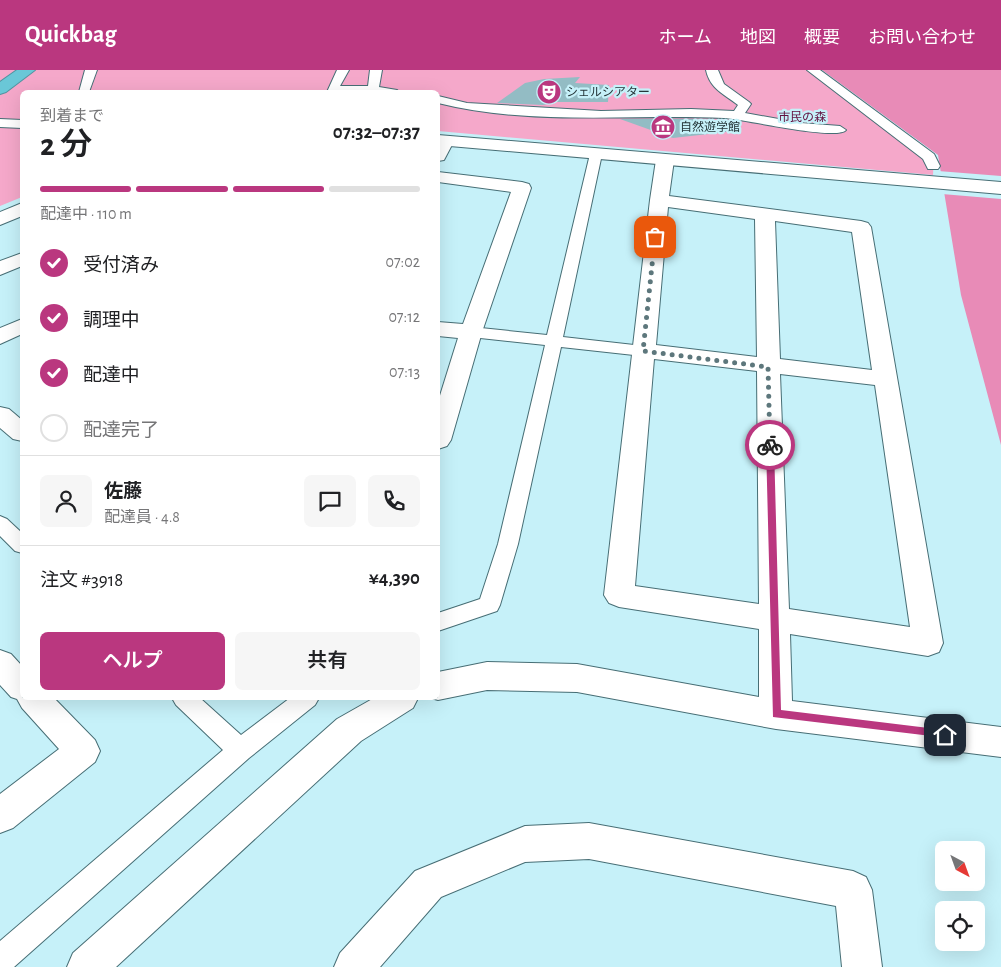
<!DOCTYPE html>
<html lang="ja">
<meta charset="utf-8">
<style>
body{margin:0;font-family:"Alegreya Sans","Noto Sans JP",sans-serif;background:#f6f6f6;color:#202124;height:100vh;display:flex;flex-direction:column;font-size:19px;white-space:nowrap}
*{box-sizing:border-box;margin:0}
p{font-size:16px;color:#757577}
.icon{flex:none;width:28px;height:28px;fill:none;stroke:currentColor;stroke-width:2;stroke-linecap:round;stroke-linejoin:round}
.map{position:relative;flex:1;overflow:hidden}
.drawer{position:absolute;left:20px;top:20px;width:420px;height:610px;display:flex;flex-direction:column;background:#fff;border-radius:8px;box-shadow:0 5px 20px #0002}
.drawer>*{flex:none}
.needle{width:32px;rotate:139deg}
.tools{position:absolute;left:935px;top:771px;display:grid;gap:10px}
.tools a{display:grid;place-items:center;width:50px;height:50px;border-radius:8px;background:#fff;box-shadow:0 5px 20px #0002;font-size:25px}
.pin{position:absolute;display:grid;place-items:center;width:42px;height:42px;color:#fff;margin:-21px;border-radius:10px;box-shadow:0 2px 8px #0006}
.courier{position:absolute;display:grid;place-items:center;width:50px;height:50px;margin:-25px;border:4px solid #ba377f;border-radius:50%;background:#fff;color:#222;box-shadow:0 1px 6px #0007}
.overview em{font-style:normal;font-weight:600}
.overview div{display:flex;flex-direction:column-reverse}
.overview{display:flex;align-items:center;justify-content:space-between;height:85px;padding:0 20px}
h1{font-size:32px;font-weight:600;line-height:38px}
.bar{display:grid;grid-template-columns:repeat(4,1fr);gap:8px 5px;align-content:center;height:60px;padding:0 20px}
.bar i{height:6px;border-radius:4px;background:#e0e0e0}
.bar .on{background:#ba377f}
.bar p{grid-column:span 4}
.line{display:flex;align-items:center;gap:12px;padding:0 20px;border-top:1px solid #e0e0e0}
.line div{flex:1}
.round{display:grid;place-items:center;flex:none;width:52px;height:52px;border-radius:8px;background:#f6f6f6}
ol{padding:0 20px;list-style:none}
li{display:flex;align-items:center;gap:15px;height:55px}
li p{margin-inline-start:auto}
li .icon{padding:5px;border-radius:50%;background:#ba377f;color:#fff;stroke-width:4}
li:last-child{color:#757577}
li i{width:28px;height:28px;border:2px solid #e0e0e0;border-radius:50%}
.cta{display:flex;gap:10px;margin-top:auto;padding:10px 20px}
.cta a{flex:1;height:58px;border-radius:8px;background:#ba377f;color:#fff;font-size:20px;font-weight:600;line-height:58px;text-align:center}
.cta a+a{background:#f6f6f6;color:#202124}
header{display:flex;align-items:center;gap:30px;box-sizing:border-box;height:70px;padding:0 25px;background:#ba377f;color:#fff}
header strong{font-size:24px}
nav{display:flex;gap:28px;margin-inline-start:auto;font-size:18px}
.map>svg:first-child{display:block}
.green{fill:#f5a8ca}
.water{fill:#e88bb7}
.pier{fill:#c6f1f9}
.building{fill:#93bcc4}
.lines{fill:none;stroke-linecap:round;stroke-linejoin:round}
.pedestrian-casing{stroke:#476e75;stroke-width:2}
.minor-casing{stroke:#476e75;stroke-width:2}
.tertiary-casing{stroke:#476e75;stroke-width:2}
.motorway-casing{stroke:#5294a0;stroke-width:2}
.pedestrian{fill:#fff;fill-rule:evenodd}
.minor{fill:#fff;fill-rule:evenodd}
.tertiary{fill:#fff;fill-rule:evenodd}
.motorway{fill:#6ac7d7;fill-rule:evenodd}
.route{fill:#ba377f}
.done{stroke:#5d777c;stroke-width:5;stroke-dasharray:0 9}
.labels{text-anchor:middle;stroke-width:4.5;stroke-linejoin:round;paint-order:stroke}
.far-poi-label{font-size:12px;fill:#253639;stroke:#c6f1f9;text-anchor:start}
.far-park-label{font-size:12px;fill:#62103f;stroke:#c6f1f9}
</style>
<header>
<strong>Quickbag</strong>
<nav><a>ホーム</a><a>地図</a><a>概要</a><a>お問い合わせ</a></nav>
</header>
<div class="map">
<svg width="1001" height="897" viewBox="0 0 1001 897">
<rect width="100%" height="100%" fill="#c6f1f9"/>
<polygon class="green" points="0,0 818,0 934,84 933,105 438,61 438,22 22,22 22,127 0,136"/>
<polygon class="water" points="822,0 1001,0 1001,375 961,225 938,85"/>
<polygon class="pier" points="938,101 1001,106 1001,129 942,124"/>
<g class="building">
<polygon points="580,7 575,13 609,15 608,32 556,32 543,35 497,33 525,13 544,9"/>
<polygon points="620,49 694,49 726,53 726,62 673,68"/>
</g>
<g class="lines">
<defs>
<g id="pedestrian">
<polygon points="85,0 97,0 89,22 79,22"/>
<polygon points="337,0 349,0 340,16 368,16 370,0 382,0 379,17 397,20 399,22 327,22"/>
<path d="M706,0H718L724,14L749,32L751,34L745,43L801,53L840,56L846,60C837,71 744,49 724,48C631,44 529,56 438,33V26L467,33L601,41L691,39L734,41L738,35C724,24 710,19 706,0Z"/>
<polygon points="807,0 820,0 934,84 940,96 938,99 928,99 923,89"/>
<polygon points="0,49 22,50 22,58 0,57"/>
<polygon points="596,80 602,84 563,267 643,276 649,277 651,281 649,285 643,286 561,277 518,474 500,535 497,541 438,561 438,543 480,529 498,474 545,275 471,267 463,262 471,257 547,265 590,84"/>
<polygon points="0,446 7,449 22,463 22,483 15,481 0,466"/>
<polygon points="172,628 200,628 241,665 290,628 319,628 315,635 249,688 14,897 0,897 0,871 223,680 176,635"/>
</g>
<g id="minor">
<polygon points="445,66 451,67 454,71 444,90 438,91 438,69"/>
<path d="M665,85L671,86L674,90L669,126L861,151L868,153L871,157L943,573L939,582L928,586L790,564L792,631L1001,657V687L776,659L577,622L487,620L438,630L431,628H438V602L487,592L577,594L759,627V559L619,537L609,533L604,525L650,130L656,90L659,86ZM668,137L755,149L757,287L656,275ZM775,151L852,162L872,300L780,289ZM654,289L757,301L759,534L635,516ZM780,304L875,315L910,557L789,539Z"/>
<polygon points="438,102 522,112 529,114 531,118 482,262 451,370 447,376 438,379 438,332 458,268 438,266 438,252 463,254 511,122 438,112"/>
<polygon points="22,183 22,196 0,205 0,191"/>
<polygon points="22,249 22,264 0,274 0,258"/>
<polygon points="0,337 9,339 22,350 22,371 13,369 0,358"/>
<polygon points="0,580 11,584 22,596 22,628 54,628 95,670 100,681 95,692 13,758 0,763 0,724 59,679 22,638 17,629 11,627 0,615"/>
<polygon points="374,628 418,628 413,638 361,671 116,897 67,897 73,883 337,649"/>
<polygon points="589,753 853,801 866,807 872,820 882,897 842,897 836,836 589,789 525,792 441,827 380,897 334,897 340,883 415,801 525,756"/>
</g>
<g id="tertiary">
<polygon points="438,65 1001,112 1001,124 438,75"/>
<polygon points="22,133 22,146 0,155 0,142"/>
</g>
<polygon id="motorway" points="17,0 35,0 6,22 0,24 0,12"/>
</defs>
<use href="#pedestrian" class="pedestrian-casing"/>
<use href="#minor" class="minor-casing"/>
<use href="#tertiary" class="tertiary-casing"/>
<use href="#motorway" class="motorway-casing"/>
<use href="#pedestrian" class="pedestrian"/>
<use href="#minor" class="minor"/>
<use href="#tertiary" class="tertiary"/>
<use href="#motorway" class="motorway"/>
</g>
<polygon class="route" points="770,372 774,375 781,640 945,660 950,665 948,668 773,647 766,375"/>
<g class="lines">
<polyline class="done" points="655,167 643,281 768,297 770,375"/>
</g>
<defs>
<symbol id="theatre-disc" viewBox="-11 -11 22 22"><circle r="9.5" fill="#ba377f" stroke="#c6f1f9"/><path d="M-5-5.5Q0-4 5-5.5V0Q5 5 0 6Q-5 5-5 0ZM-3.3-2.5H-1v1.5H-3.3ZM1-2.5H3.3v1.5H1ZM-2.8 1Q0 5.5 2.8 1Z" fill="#fff"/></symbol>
<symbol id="museum-disc" viewBox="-11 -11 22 22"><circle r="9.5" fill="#ba377f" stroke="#c6f1f9"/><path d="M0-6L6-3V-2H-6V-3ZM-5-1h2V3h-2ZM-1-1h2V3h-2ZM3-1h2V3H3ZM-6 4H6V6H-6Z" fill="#fff"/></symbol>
</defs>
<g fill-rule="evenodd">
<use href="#theatre-disc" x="535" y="8" width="28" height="28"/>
<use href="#museum-disc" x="649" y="43" width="28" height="28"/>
</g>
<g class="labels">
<g class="far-poi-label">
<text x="566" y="26">シェルシアター</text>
<text x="680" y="61">自然遊学館</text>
</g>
<g class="far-park-label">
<text x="802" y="51">市民の森</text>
</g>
</g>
</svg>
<div class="tools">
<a><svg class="needle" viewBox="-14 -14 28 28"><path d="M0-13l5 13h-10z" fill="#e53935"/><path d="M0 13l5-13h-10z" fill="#757577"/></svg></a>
<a><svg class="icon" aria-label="locate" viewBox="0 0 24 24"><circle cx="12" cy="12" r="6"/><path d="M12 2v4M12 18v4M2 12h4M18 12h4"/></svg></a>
</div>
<div class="pin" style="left:655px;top:167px;background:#ea580c"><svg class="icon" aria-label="bag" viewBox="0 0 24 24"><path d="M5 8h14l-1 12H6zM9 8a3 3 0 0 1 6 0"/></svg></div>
<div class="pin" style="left:945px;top:665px;background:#1f2937"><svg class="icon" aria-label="home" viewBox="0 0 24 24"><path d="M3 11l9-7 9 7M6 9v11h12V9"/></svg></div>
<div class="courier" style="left:770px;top:375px"><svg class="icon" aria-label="bike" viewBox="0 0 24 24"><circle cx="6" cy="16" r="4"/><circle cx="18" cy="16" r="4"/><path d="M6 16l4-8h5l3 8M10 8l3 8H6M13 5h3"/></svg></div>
<section class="drawer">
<div class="overview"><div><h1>2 分</h1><p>到着まで</p></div><em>07:32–07:37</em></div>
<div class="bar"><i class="on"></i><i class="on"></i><i class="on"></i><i></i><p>配達中 · 110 m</p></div>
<ol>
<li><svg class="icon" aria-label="check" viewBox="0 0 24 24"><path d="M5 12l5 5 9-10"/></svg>受付済み<p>07:02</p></li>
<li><svg class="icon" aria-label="check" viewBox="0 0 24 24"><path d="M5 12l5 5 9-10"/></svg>調理中<p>07:12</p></li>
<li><svg class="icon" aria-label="check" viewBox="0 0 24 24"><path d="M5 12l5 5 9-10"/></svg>配達中<p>07:13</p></li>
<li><i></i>配達完了</li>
</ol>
<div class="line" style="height:90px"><a class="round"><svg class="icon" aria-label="person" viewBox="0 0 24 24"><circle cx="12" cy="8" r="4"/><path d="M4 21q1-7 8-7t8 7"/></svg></a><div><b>佐藤</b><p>配達員 · 4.8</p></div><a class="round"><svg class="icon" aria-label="chat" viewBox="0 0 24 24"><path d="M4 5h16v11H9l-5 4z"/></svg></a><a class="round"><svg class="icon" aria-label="phone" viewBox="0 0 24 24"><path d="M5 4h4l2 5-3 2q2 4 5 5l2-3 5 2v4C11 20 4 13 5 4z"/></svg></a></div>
<div class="line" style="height:65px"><div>注文 #3918</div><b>¥4,390</b></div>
<div class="cta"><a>ヘルプ</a><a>共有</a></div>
</section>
</div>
